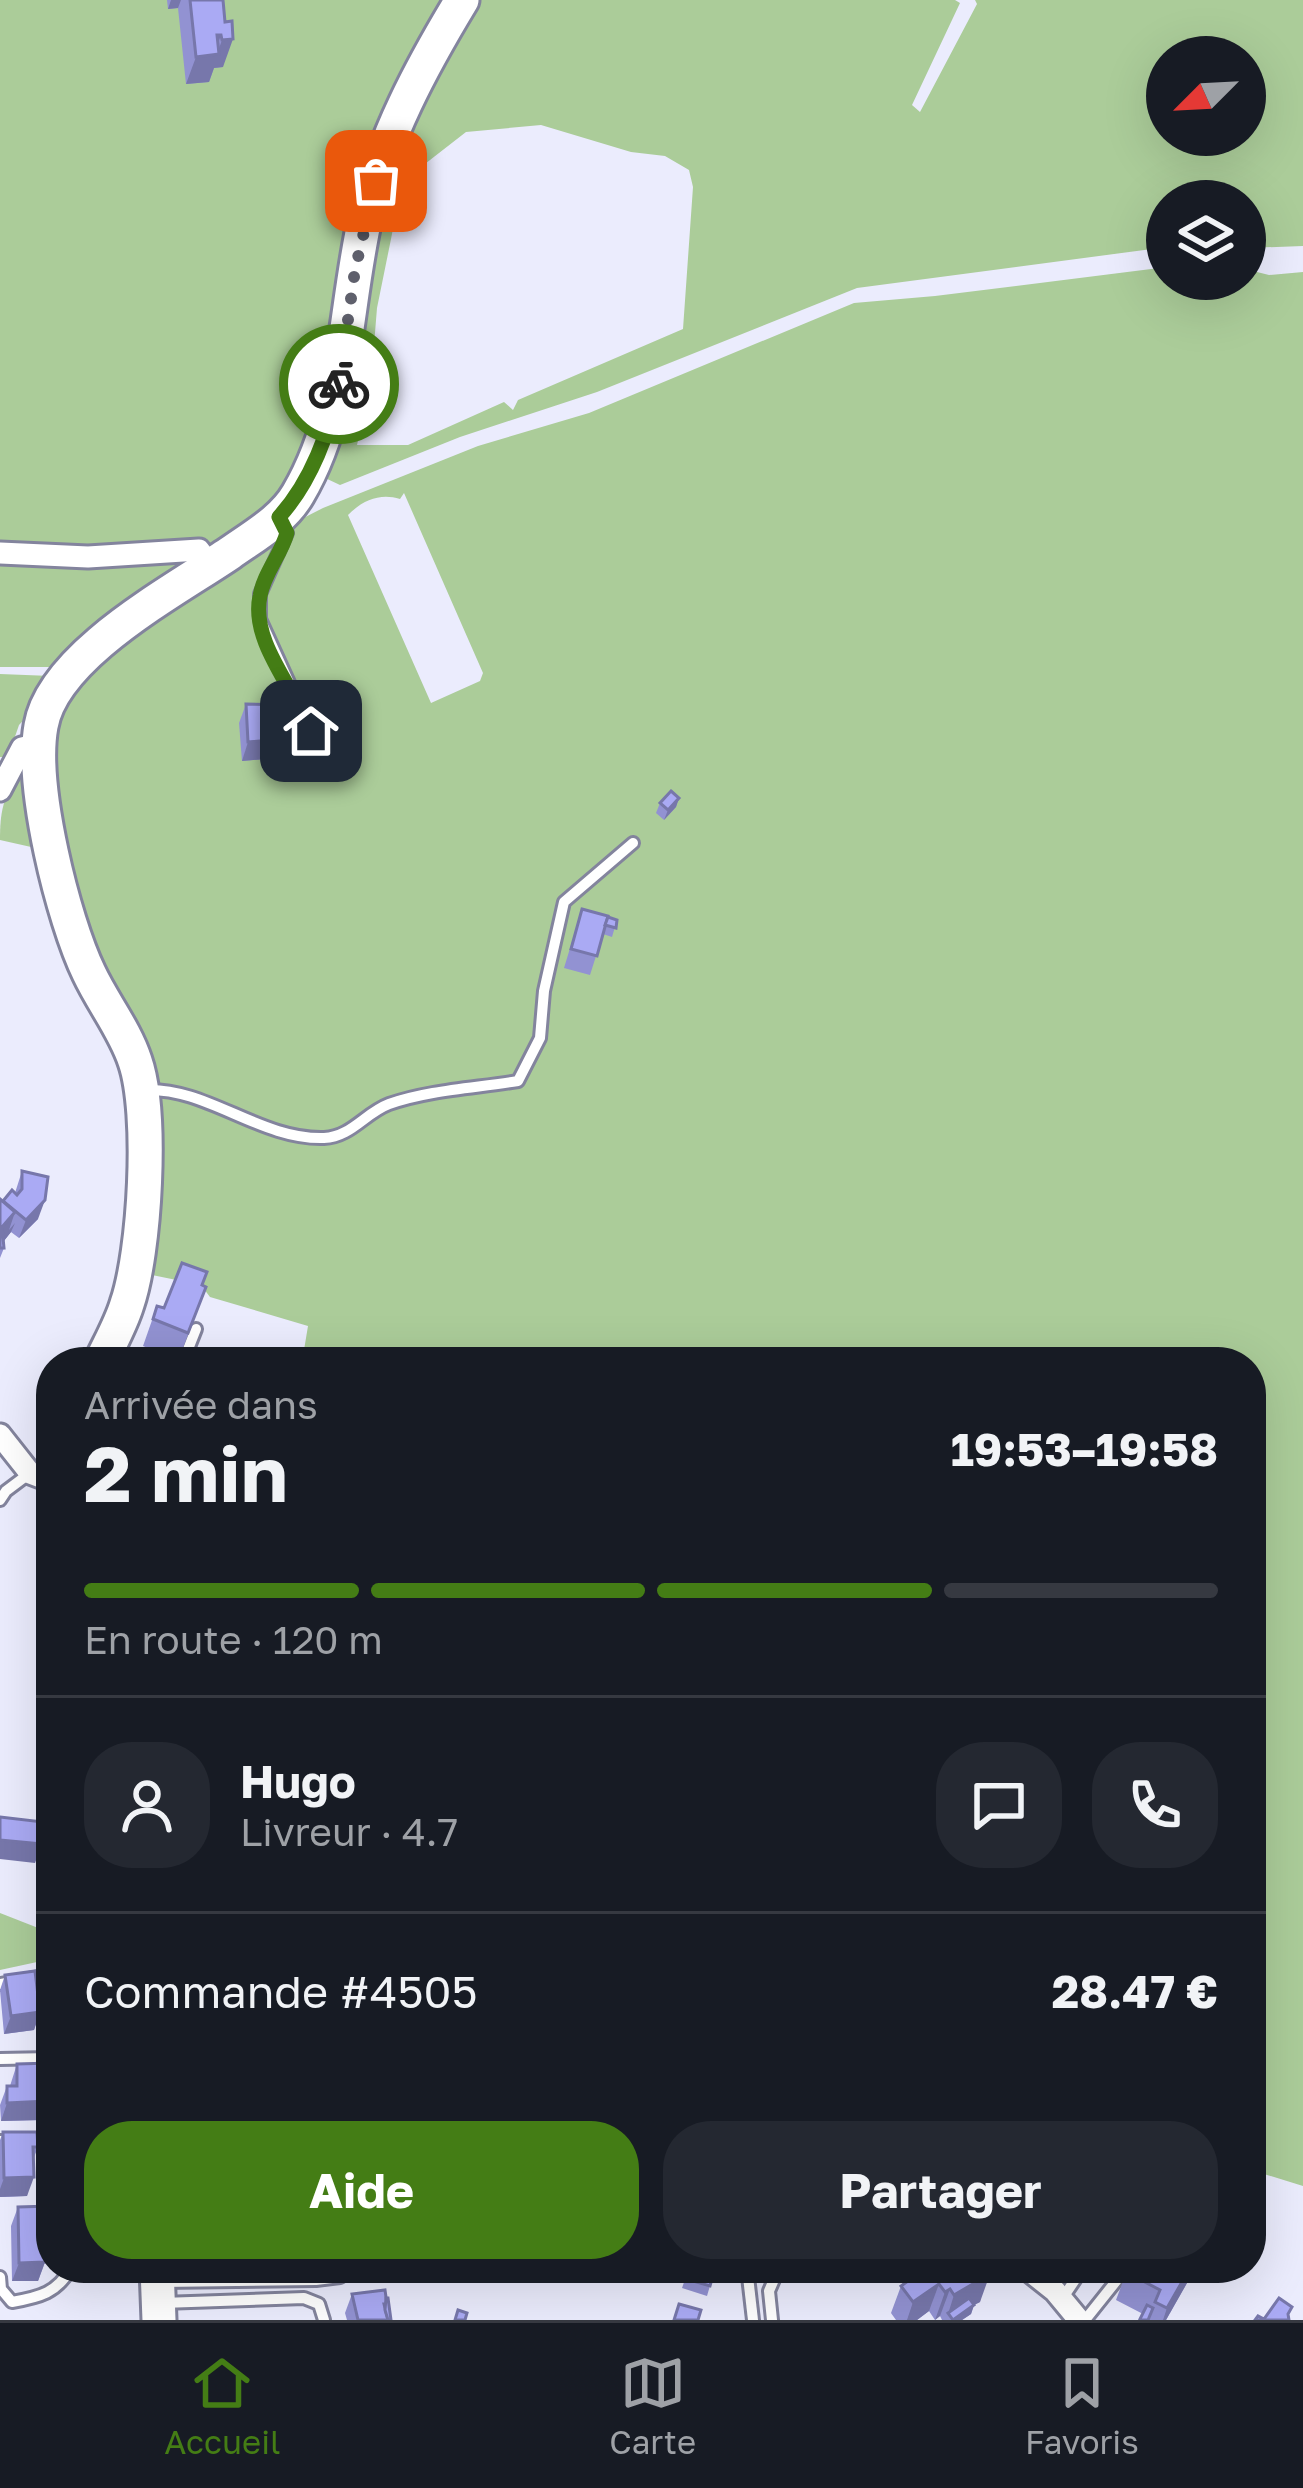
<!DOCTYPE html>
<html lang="fr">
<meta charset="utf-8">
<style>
body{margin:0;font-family:"Golos Text",sans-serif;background:#242831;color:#f1f3f6;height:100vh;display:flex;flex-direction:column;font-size:45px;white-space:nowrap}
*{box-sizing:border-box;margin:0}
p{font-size:39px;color:#9ea1a6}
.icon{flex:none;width:66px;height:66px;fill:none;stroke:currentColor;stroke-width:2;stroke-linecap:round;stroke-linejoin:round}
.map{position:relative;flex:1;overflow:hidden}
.panel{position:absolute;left:36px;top:1347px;width:1230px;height:936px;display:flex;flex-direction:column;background:#171b24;border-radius:48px;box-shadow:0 12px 48px #0002}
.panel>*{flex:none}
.needle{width:78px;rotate:246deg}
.controls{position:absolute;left:1146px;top:36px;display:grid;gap:24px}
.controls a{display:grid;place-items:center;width:120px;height:120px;border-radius:50%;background:#171b24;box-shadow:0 12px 48px #0002;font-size:60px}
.pin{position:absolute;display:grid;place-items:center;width:102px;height:102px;color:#fff;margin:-51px;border-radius:24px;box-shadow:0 6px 18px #0006}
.courier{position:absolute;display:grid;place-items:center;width:120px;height:120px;margin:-60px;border:9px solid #447d15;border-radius:50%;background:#fff;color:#222;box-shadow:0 3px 15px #0007}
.summary em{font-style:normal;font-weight:700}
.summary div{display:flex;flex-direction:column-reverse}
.summary{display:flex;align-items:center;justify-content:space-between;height:204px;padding:0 48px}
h1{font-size:78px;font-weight:700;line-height:90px}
.bar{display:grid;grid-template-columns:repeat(4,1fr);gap:18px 12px;align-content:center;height:144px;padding:0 48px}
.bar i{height:15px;border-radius:9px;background:#363941}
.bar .current{background:#447d15}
.bar p{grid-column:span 4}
.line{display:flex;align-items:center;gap:30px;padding:0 48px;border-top:3px solid #363941}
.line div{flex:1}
.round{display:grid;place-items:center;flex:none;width:126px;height:126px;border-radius:48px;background:#242831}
.cta{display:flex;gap:24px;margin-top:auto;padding:24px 48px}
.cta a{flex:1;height:138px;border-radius:48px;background:#447d15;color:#fff;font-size:48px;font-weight:700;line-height:138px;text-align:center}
.cta a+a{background:#242831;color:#f1f3f6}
.menu{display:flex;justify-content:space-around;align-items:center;height:168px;border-top:3px solid #363941;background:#171b24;font-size:33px;color:#9ea1a6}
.menu a{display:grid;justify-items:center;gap:6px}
.menu .current{color:#447d15}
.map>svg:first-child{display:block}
.green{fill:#abcc99;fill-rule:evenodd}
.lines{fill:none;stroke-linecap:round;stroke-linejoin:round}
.lane-casing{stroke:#83849d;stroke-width:16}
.street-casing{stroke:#83849d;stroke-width:27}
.secondary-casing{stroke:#83849d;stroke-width:39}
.lane{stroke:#fff;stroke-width:10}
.street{stroke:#fff;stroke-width:21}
.secondary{stroke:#fff;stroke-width:33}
.wall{fill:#9292d2}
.shaded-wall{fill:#7777ab}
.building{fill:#aaaaf4;stroke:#7777ab;stroke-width:3}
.done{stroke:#5f606c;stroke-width:12;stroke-dasharray:0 21.6}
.route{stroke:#447d15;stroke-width:15}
</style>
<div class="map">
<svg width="1303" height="2320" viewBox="0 0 1303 2320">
<rect width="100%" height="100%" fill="#ebecfd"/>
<g class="green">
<polygon points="0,0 453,0 412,75 328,391 290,493 56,667 0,667"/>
<path d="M476,0H955L960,3L912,105L920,112L977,4L975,0H1303V246L1245,248V201H1167V247L857,288L597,392L460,437L340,485L323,477L391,157ZM1167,57H1245V135H1167ZM541,125L631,152L665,156L689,170L693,187L683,329L518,400L513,410L504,402L408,445H357L371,382L377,308L391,239L397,208L412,174L466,132Z"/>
<path d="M1167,267V279H1245V269L1269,275L1303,272V2186L1251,2170V1362H302L308,1326L210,1297L201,1285L152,1275L158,1102L74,908L50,753L65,696L87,667L270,535L323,508L478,446L589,413L854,303L935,296ZM404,493L483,673L480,681L431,703L348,515C363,500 380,493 400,499Z"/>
<polygon points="0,674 51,676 32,711 19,725 8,757 0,757"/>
<path d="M23,775L27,777L40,849L0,840C0,815 2,792 23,775Z"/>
<polygon points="0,1913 51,1933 51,1959 0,1970"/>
</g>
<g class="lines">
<defs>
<g id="lane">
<polyline points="281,520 287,533 260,594 260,619 311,731"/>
<path d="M145,1090C207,1087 260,1140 324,1138C351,1137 365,1113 389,1104C429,1090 476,1088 518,1081L540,1038L544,991L564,902L633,843"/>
<polyline points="183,1362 196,1329"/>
<polyline points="0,1500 6,1491 30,1473"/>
<polyline points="31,1828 44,1830 51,1841"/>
<polyline points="0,1984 51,1975"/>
<polyline points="49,2009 51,2008"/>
<polyline points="0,2059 51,2058"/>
<polyline points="0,2141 51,2142"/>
<polyline points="129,2268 134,2268"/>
<polyline points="747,2268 753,2320"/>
<path d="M0,2277L1,2289L12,2302C40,2297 57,2293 71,2268"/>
<polyline points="161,2282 316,2280 340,2277 354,2268"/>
<polyline points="1062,2299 1083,2268"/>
<polyline points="162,2303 304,2298 319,2304 324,2320"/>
<polyline points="772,2320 769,2291 779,2268"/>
<polyline points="1085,2320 1121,2275"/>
</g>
<g id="street">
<polyline points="0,553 88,557 199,550 211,566"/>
<polyline points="0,790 22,748 39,744"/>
<polyline points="0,1435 30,1473 51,1481"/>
<polyline points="1026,2268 1055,2291 1079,2320"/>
</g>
<g id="secondary">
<path d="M101,1362C110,1343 121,1324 127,1304C145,1252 153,1113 135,1061C125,1030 103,1003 89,973C63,919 30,786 41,726C53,655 174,591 230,553C254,536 283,520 298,494C348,409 344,308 366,214C383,138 422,66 462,0"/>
<polyline points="157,2268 159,2320"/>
</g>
</defs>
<use href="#lane" class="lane-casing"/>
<use href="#street" class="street-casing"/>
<use href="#secondary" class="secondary-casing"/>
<use href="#lane" class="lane"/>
<use href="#street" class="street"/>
<use href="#secondary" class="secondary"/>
</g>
<g class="wall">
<polygon points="167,0 223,0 225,22 223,67 214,68 209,82 186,84 178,8 168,9"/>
<polygon points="246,704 296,738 289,757 242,761 239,723"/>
<polygon points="679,798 676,807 664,820 656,813 660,803"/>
<polygon points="582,909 617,920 612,937 603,934 590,975 564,968"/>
<polygon points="22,1171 38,1219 19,1238 11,1232 3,1242 4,1248 0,1258 0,1199 3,1201 15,1193"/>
<polygon points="202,1285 206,1287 178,1361 143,1346 157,1306 164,1308"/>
<polygon points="5,1975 40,2012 34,2030 4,2034 0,1990"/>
<polygon points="51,2063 51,2096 48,2096 48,2101 41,2120 1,2121 0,2105 7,2086 10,2086 17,2064"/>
<polygon points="3,2132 38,2147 33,2160 27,2196 0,2197 0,2140"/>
<polygon points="51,2206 51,2250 44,2251 45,2262 38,2281 12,2281 11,2226 18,2207"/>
<polygon points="689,2268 714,2272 707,2296 682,2288"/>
<polygon points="914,2268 986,2268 980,2302 974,2305 971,2314 962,2320 942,2320 940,2316 935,2320 929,2311 917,2320 896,2320 891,2313 901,2286 910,2279"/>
<polygon points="1128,2268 1187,2283 1166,2320 1140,2320 1143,2314 1116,2300"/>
<polygon points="352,2294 391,2320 347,2320 345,2313"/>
</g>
<g class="shaded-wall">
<polygon points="171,0 181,0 178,8 168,9"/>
<polygon points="217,35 221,35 214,55 217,54 222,40 233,39 223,67 214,68 209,82 186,84 196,57"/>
<polygon points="296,738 289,757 242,761 248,742"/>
<polygon points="679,798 676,807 664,820 668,810"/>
<polygon points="45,1200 38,1219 19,1238 26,1220"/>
<polygon points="15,1212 9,1230 15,1223 11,1232 0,1246 2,1227"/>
<polygon points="0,1840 42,1844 35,1863 0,1859"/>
<polygon points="40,2012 34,2030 4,2034 11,2016"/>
<polygon points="48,2101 41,2120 1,2121 7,2103"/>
<polygon points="34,2177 27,2196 0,2197 0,2189 4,2178"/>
<polygon points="51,2233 51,2250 37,2252 44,2234"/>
<polygon points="45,2262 38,2281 12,2281 19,2263"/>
<polygon points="1190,2268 1193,2268 1187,2283 1166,2320 1163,2320 1167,2308"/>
<polygon points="990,2274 980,2302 974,2305 971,2314 962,2320 953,2320 948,2314 954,2295"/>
<polygon points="939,2284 929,2311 917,2320 907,2320 913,2302"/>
<polygon points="950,2289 940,2316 935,2320 945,2292"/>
</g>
<g class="building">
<polygon points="190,0 223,0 225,22 232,21 233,39 222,40 221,35 217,35 219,54 196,57"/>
<polygon points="246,704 293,705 296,738 248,742"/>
<polygon points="671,791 679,798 668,810 660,803"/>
<polygon points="582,909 608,916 597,956 571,949"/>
<polygon points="608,917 617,920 616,928 605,925"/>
<polygon points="22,1171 48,1177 45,1200 26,1220 3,1201 12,1190 17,1195 22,1189"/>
<polygon points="0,1199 15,1212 2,1227 4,1248 0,1248"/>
<polygon points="182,1263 207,1272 202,1285 206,1287 188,1333 153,1319 157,1306 164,1308"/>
<polygon points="0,1817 43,1822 42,1844 0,1840"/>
<polygon points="35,1971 40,2012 11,2016 5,1975"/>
<polygon points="51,2063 51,2077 47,2077 48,2101 7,2103 7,2086 17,2086 17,2064"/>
<polygon points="3,2132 37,2132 38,2147 33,2147 34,2177 4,2178"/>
<polygon points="51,2206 51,2233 44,2234 45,2262 19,2263 18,2207"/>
<polygon points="689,2268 700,2268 714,2272 710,2286 686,2279"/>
<polygon points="926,2268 986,2268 990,2274 954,2295 950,2289 945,2292 939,2284 913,2302 901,2286"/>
<polygon points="1128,2268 1190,2268 1167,2308 1155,2302 1160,2290 1126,2272"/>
<polygon points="385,2290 387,2304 384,2304 388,2320 358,2320 352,2294"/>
<polygon points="386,2298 388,2298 391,2320 388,2320 385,2310"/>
<polygon points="969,2298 974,2305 953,2320 948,2313"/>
<polygon points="1279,2298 1292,2307 1288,2314 1289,2320 1255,2320 1258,2316 1264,2319"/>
<polygon points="679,2304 701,2310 698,2320 674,2320"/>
<polygon points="1147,2305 1153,2308 1148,2320 1142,2320 1140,2319"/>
<polygon points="458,2310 467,2313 465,2320 455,2320"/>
</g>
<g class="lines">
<polyline class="done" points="339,384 355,270 376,181"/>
<path class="route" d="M311,731C296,690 250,642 260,596C264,573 281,555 287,533L279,517C311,482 330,431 339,384"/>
</g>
</svg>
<div class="controls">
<a><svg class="needle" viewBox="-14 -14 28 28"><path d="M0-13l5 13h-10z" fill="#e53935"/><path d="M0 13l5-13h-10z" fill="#9ea1a6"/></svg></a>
<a><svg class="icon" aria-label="layers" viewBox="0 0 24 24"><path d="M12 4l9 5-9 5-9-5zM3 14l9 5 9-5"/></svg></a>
</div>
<div class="pin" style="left:376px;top:181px;background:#ea580c"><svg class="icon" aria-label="bag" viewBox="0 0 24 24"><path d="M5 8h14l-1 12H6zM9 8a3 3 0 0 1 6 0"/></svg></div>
<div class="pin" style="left:311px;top:731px;background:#1f2937"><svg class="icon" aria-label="home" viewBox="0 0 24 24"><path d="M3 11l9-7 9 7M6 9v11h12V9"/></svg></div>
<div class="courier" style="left:339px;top:384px"><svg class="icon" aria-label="bike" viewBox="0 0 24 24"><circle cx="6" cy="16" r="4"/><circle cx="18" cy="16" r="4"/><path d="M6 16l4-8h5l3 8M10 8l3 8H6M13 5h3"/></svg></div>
<section class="panel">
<div class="summary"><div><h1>2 min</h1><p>Arrivée dans</p></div><em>19:53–19:58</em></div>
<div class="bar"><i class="current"></i><i class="current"></i><i class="current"></i><i></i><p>En route · 120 m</p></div>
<div class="line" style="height:216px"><a class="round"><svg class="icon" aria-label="person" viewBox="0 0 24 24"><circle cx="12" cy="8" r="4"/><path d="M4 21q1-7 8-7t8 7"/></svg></a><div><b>Hugo</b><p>Livreur · 4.7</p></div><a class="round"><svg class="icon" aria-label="chat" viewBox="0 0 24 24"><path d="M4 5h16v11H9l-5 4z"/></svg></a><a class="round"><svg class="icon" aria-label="phone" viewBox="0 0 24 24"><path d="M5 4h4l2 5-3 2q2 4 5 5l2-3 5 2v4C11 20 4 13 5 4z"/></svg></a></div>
<div class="line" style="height:156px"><div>Commande #4505</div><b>28.47 €</b></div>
<div class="cta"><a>Aide</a><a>Partager</a></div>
</section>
</div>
<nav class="menu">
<a class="current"><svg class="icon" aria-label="home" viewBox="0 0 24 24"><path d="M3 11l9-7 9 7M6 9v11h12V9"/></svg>Accueil</a>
<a><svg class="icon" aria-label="map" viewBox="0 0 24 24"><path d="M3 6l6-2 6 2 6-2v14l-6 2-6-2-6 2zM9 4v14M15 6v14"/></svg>Carte</a>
<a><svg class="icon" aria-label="saved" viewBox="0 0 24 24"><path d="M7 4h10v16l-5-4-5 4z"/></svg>Favoris</a>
</nav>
